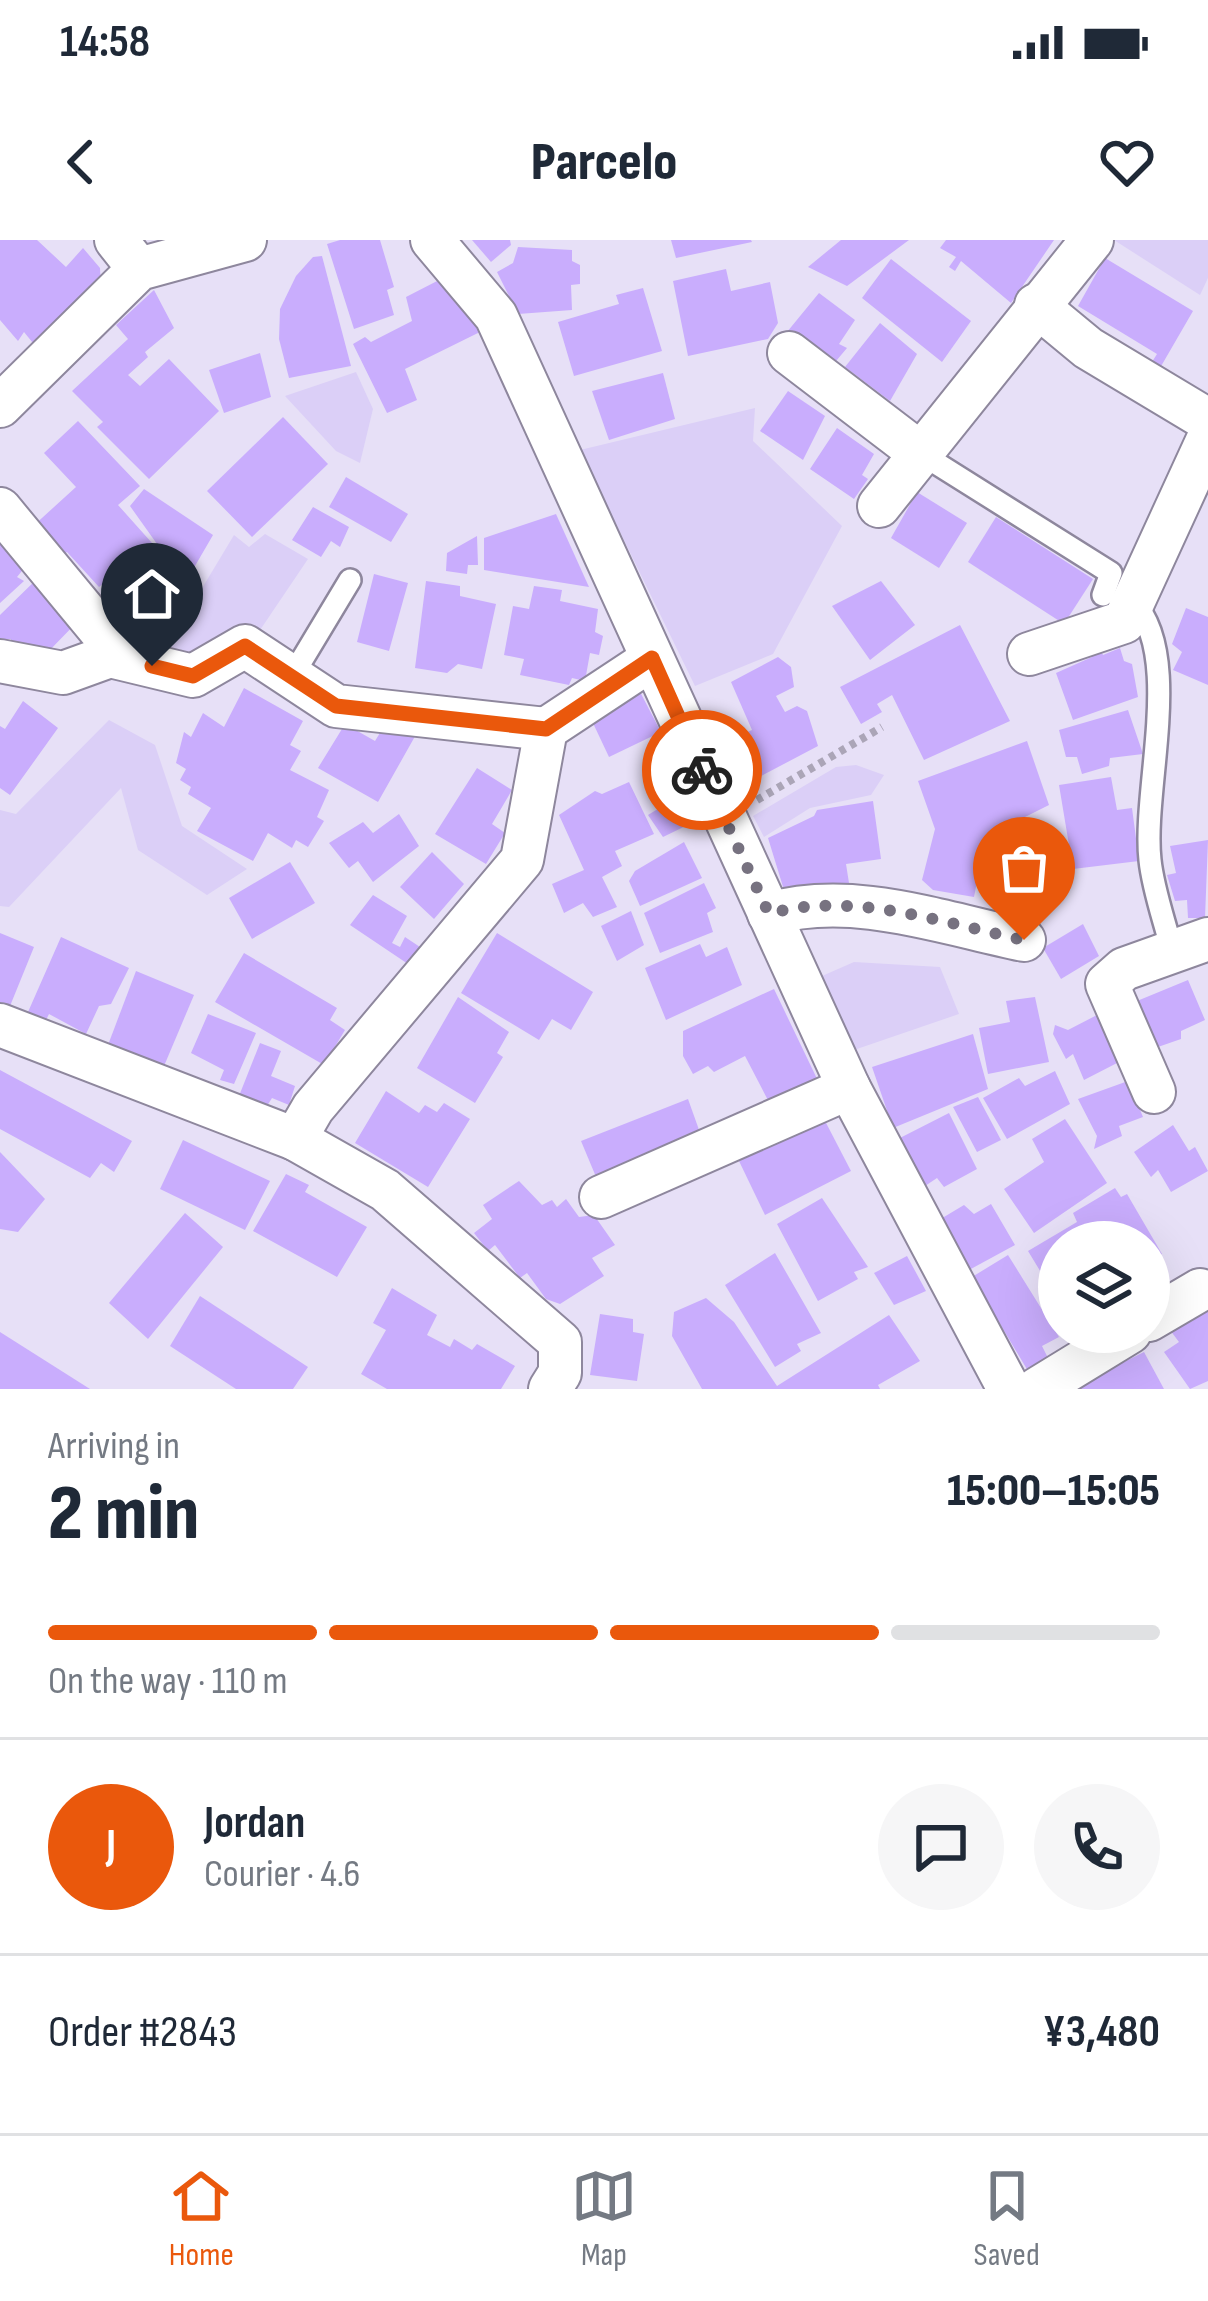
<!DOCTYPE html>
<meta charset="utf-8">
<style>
body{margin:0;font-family:"Sofia Sans Condensed",sans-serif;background:#f6f6f7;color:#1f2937;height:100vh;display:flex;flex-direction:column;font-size:45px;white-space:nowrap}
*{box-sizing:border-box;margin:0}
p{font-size:39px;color:#747a83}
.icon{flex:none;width:66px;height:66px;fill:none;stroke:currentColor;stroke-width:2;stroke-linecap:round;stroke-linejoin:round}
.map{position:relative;height:1149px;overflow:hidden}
.panel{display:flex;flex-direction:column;background:#fff;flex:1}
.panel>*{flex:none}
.controls{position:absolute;left:1038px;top:981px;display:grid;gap:24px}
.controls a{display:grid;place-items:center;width:132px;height:132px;border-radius:50%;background:#fff;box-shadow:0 12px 48px #0002;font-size:60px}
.pin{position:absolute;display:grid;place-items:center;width:102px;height:102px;color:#fff;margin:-123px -51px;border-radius:50% 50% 50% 0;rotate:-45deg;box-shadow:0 0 12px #0007}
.pin .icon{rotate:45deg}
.courier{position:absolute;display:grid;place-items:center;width:120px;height:120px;margin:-60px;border:9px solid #ea580c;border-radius:50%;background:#fff;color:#222;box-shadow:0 3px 15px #0007}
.head em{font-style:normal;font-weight:800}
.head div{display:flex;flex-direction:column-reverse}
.head{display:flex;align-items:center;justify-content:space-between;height:204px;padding:0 48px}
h1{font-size:78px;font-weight:800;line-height:90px}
.bar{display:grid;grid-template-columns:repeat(4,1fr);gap:18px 12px;align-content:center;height:144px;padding:0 48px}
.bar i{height:15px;border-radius:9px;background:#e0e1e3}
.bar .active{background:#ea580c}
.bar p{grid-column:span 4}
.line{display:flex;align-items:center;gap:30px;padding:0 48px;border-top:3px solid #e0e1e3}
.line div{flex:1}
.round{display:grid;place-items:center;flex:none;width:126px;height:126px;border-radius:63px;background:#f6f6f7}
.status{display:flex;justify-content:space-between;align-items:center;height:84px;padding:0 60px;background:#fff;direction:ltr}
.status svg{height:33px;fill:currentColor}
header{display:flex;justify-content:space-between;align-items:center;height:156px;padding:0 48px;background:#fff;font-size:54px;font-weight:800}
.menu{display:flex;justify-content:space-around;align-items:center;height:168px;border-top:3px solid #e0e1e3;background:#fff;font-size:33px;color:#747a83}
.menu a{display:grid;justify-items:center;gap:6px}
.menu .active{color:#ea580c}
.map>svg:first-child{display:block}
.green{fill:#dbcff7}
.building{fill:#c9adfd}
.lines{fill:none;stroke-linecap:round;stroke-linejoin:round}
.service-casing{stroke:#8e879d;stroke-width:26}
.minor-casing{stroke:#8e879d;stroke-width:46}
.path{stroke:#aba5b7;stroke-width:8;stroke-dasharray:6 6;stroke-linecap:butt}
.service{stroke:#fff;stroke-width:21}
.minor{stroke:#fff;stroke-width:42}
.done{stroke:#777280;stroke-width:12;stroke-dasharray:0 21.6}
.route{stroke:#ea580c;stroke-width:15}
</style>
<div class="status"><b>14:58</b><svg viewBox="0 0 49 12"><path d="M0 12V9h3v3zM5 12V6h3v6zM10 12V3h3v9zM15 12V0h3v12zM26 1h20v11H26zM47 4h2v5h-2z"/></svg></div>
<header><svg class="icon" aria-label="back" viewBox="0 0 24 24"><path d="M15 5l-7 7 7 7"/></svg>Parcelo<svg class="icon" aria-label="heart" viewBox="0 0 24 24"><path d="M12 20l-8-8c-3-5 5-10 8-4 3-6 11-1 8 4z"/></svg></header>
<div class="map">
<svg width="1208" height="1149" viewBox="0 0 1208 1149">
<rect width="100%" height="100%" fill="#e7e0f7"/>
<g class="green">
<polygon points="1114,0 1208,0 1208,38 1200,55"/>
<polygon points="356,132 373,169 360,223 336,211 285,156"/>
<polygon points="755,168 753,201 842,286 773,414 695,446 580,210"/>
<polygon points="265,294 308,319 254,399 188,422 162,415 234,295 249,307"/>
<polygon points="109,480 155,505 182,586 247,629 207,655 138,610 121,548 9,667 0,666 0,570 16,574"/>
<polygon points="856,525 884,535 871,555 810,568 764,597 753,576 836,527"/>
<polygon points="854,722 940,727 959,774 854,810 822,736"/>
</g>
<g class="building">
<polygon points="0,0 37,0 66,27 83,8 100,28 101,48 37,108 24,92 18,101 0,80"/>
<polygon points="340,0 380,0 394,47 387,50 394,75 354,89 327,4"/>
<polygon points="472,0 510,0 511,5 491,22"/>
<polygon points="671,0 751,0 752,2 676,18"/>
<polygon points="841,0 909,0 847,46 808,27"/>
<polygon points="946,0 1054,0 1011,63 961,21 955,31 949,27 956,17 940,8"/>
<polygon points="518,7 572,10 572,21 580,25 580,44 571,45 572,70 518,74 497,32 513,23"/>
<polygon points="322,16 351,126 289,138 279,99 280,69 296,36 313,17"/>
<polygon points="1105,18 1193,71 1160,128 1152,122 1157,114 1078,66"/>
<polygon points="891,19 971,81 942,122 862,58"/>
<polygon points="726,29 731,51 770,42 778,83 768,99 688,116 673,41"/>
<polygon points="441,39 480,92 405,129 417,160 387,173 353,104 365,97 371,102 412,81 406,57"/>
<polygon points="643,48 662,111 574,136 558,82 619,64 616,55"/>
<polygon points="154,50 174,88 145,112 148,117 128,135 140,146 169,119 219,171 149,239 97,187 103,182 72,151 128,99 116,85"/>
<polygon points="819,53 855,80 839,104 847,108 831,127 787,92"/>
<polygon points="880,83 917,114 890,161 845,127"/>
<polygon points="260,113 271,157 224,173 209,130"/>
<polygon points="663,133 675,179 609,200 592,151"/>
<polygon points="788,151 825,176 803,220 760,191"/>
<polygon points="283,177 328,224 252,297 207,251"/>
<polygon points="78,181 140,246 118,265 152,303 99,347 67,312 58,319 31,288 76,247 44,213"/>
<polygon points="837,188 874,214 862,235 868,239 854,259 810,229"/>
<polygon points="346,237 408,274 391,302 329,267"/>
<polygon points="144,249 213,295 188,338 201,346 158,414 130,397 156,354 127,339 157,304 130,266"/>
<polygon points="917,252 967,283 939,328 891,298"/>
<polygon points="313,267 349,287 340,307 331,301 321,317 292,300"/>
<polygon points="556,274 589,347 484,330 484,298"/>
<polygon points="996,277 1093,339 1064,384 968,322"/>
<polygon points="0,295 30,321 17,337 24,341 0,363"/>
<polygon points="477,296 478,325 468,325 467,334 446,331 447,313"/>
<polygon points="374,334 408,343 389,411 357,402"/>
<polygon points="40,336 79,380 46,414 8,408 11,399 0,399 0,375"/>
<polygon points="426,341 460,346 460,356 496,364 482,429 458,424 447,433 415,428"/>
<polygon points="881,341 915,385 870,420 832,366"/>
<polygon points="534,346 562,350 560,361 598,369 595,392 603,396 599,415 590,413 585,441 572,438 569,445 520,435 524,419 504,415 513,366 529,369"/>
<polygon points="1186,368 1208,377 1208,445 1173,430 1182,412 1172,404"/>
<polygon points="960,385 1010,481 924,520 892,455 877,464 882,472 861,484 840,447"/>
<polygon points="1099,407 1103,415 1120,408 1124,421 1132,424 1138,457 1073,480 1056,433 1092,417 1090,410"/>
<polygon points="778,417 791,427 794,447 776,456 785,472 797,466 807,471 818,506 744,545 732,526 744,518 736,497 752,490 731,442"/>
<polygon points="244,448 303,481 290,505 301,511 290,530 329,550 317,577 324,581 308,607 296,600 292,608 268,593 253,621 197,591 211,568 188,554 191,547 180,540 186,529 176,523 184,492 191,497 203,473 224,487"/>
<polygon points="638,448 661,492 609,517 592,481"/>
<polygon points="23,461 58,488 10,555 0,548 0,486 5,489"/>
<polygon points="1128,470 1143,514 1110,518 1109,526 1082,534 1077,517 1066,517 1059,490"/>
<polygon points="345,484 375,501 383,488 418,491 378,562 318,528"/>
<polygon points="1027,501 1049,565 1007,586 999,612 983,611 974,657 933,650 922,640 935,589 918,541"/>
<polygon points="477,528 512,550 492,584 505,593 486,624 435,594"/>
<polygon points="1111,537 1117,570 1132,568 1139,621 1073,629 1059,545"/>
<polygon points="629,542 654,594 615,611 622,626 602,637 617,667 593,677 583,663 564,673 552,644 584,630 559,575 595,551 602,554"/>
<polygon points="687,551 698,580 663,597 648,575"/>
<polygon points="873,561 881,619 846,624 849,643 835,652 784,650 768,598 814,576 817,570"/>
<polygon points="399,574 419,606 373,642 358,621 349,628 329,603 363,582 373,593"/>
<polygon points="1208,600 1205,678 1188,678 1187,660 1175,661 1167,635 1176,633 1170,606"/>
<polygon points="684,602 702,638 640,666 629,641 635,631"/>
<polygon points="432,612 464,644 434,679 400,647"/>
<polygon points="290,622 315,663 252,699 229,658"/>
<polygon points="704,643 716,668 707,673 713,692 660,713 644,673"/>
<polygon points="373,655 407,676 392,703 400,707 405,697 420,707 408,724 350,685"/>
<polygon points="631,671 644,705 617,721 601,686"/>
<polygon points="1083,684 1099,716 1061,739 1043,708"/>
<polygon points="0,693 34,707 10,766 0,762"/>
<polygon points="497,693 593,752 571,790 552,779 539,800 461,753"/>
<polygon points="61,697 129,728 111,764 99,766 86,794 49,774 46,780 28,772"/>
<polygon points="700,704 706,717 727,707 742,745 666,780 645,728"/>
<polygon points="244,713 337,768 330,780 345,790 324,825 215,762"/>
<polygon points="136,731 194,755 164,826 108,805"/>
<polygon points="1188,740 1205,780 1181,791 1181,799 1155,808 1137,761"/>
<polygon points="774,749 820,845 772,868 745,816 714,832 708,826 693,834 683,816 683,791"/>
<polygon points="458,757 509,792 497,813 503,817 475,863 417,828"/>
<polygon points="1035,757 1049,822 988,834 979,788 1010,782 1006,761"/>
<polygon points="208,774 256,793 234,844 220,840 224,830 191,813"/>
<polygon points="1097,775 1119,822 1084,840 1073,814 1066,819 1053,794 1055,785 1068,790"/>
<polygon points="973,794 988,849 893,888 872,827"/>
<polygon points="260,803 281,811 271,836 295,846 289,865 272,858 267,866 239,856"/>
<polygon points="0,830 132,901 114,932 101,923 90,938 0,889"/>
<polygon points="1055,831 1070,864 1007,899 983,858 1019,838 1025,846"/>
<polygon points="1128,841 1143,877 1119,886 1122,896 1094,909 1097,896 1078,859"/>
<polygon points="386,851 419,873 425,865 437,872 444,863 470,879 428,947 355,903"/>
<polygon points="978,857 1001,900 977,912 953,867"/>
<polygon points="688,859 703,901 599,944 581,901"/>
<polygon points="949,873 977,929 944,947 937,938 922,948 896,900"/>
<polygon points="824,879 851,931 765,975 739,921"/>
<polygon points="1065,879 1107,943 1034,993 1004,949 1044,922 1032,899"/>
<polygon points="1173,885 1189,911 1195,907 1208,931 1171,952 1158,930 1151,937 1134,912"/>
<polygon points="183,900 270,941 245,990 160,949"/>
<polygon points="0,912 45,959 18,992 0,989"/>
<polygon points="286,934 309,945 305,952 367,987 337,1037 253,991"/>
<polygon points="519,941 542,965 552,960 557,967 566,959 579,977 594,975 615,1005 592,1018 604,1036 560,1064 546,1059 527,1033 520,1038 495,1005 488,1011 474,993 492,979 483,965"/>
<polygon points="1115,948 1121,957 1127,954 1162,1014 1149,1022 1149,1002 1059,1002 1059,1062 1028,1011 1077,982 1073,973"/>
<polygon points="822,958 868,1027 854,1032 858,1039 818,1061 777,984"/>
<polygon points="991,964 1015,1005 969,1030 939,980 964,965 974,974"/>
<polygon points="185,973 223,1007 148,1099 109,1063"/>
<polygon points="775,1013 821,1093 797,1104 801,1111 775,1127 725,1045"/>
<polygon points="1008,1015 1059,1097 1042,1106 1048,1118 1028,1131 972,1037"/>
<polygon points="907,1016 926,1051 894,1065 874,1033"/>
<polygon points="392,1048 437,1075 427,1095 450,1107 454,1099 472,1110 477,1104 515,1126 501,1149 387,1149 361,1134 386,1090 373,1083"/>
<polygon points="200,1056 308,1127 293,1149 236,1149 170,1106"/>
<polygon points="706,1058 734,1082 777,1146 889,1075 920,1121 878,1145 880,1149 702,1149 672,1096 674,1072"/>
<polygon points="1208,1069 1208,1141 1190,1149 1164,1112 1179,1102 1170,1090"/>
<polygon points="600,1074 633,1079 633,1092 644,1094 637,1141 590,1135"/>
<polygon points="0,1092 90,1149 0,1149"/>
<polygon points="1144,1112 1164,1149 1070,1149"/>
</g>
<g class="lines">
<defs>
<g id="service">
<polyline points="920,213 1111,333 1103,355"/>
<path d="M1133,362C1184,415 1142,550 1150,620C1153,650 1165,682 1172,711"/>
<polyline points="291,438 350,340"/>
</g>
<g id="minor">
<polyline points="116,0 139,29"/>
<polyline points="432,0 496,76 849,848 1009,1149"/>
<polyline points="1036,65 1088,108 1208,180"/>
<polyline points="789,113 920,213"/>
<polyline points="0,166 139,29 245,0"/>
<polyline points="879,266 1092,0"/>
<polyline points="0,269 110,402 110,416"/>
<polyline points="1029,414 1124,382 1208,199"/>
<polyline points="0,421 63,433 110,416 193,436 245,406 336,466 546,489"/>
<path d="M769,674C852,650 942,683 1024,700"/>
<polyline points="0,785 295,899 385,950 560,1102 560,1133 550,1149"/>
<polyline points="1154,852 1107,744 1124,729 1208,699"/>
<polyline points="295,899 313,868 522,620 546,489 652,419"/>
<polyline points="601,957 849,848"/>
<polyline points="1149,1080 1200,1050"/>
<polyline points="1037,1149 1130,1092"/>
</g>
</defs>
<use href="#service" class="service-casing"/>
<use href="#minor" class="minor-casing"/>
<polyline class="path" points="757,560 882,487"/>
<use href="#service" class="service"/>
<use href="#minor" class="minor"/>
</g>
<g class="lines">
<path class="done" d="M702,530L769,674C852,650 942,683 1024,700"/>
<polyline class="route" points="152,426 193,436 245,406 336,466 546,489 652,418 702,530"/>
</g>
</svg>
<div class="controls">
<a><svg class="icon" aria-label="layers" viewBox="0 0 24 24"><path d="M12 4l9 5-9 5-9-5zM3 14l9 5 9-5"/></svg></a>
</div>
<div class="pin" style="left:1024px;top:700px;background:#ea580c"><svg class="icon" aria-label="bag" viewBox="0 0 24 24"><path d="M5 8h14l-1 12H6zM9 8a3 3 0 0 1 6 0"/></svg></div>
<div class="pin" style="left:152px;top:426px;background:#1f2937"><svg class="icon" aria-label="home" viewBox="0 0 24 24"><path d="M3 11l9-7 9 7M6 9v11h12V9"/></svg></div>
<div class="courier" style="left:702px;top:530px"><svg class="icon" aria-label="bike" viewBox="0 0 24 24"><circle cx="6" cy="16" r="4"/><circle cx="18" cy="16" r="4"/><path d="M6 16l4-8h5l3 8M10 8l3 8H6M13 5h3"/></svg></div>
</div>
<section class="panel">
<div class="head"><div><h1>2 min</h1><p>Arriving in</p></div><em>15:00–15:05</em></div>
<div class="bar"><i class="active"></i><i class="active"></i><i class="active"></i><i></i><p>On the way · 110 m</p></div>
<div class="line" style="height:216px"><b class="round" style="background:#ea580c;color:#fff">J</b><div><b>Jordan</b><p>Courier · 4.6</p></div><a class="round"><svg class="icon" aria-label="chat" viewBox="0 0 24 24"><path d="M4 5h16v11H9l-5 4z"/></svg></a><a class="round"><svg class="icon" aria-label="phone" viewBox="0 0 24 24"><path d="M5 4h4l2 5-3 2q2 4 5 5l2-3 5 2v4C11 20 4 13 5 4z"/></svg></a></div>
<div class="line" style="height:156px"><div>Order #2843</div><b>¥3,480</b></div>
</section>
<nav class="menu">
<a class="active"><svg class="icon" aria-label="home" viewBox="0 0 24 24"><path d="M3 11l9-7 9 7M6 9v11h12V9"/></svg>Home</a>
<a><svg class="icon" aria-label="map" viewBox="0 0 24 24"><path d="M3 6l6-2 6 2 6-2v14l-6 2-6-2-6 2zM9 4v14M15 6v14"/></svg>Map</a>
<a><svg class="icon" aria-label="saved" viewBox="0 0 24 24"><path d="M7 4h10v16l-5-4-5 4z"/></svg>Saved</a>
</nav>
